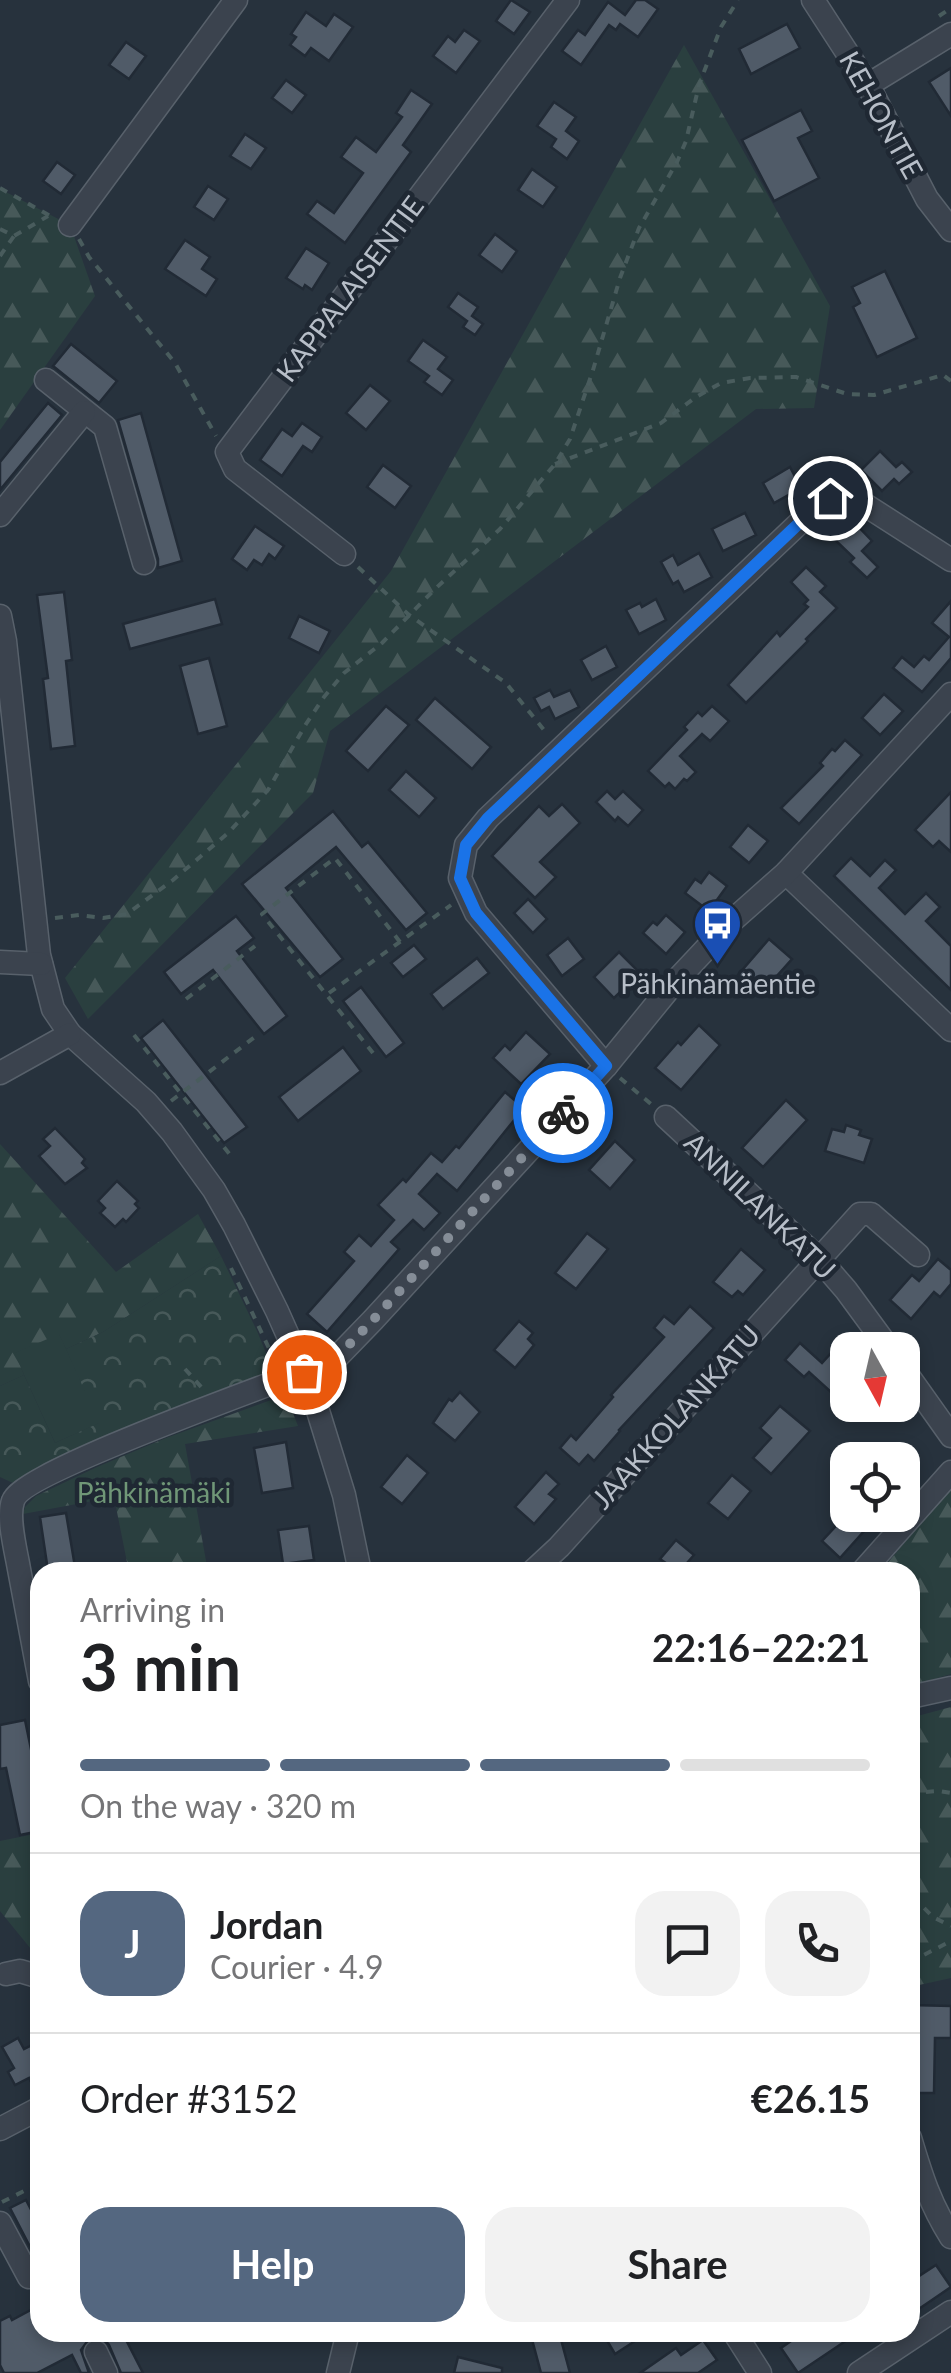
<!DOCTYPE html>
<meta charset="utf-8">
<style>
body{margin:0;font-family:Lato,sans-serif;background:#f2f2f2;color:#202124;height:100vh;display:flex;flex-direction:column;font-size:38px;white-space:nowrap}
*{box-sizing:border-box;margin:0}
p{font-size:32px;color:#757577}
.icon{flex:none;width:55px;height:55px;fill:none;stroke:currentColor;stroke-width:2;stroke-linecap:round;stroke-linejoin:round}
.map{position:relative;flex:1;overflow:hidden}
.panel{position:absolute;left:30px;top:1562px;width:890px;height:780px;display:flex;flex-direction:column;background:#fff;border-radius:30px;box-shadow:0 5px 15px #0003}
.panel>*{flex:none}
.needle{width:65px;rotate:172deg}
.buttons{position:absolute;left:830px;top:1332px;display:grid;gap:20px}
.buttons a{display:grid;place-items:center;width:90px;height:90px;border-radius:20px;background:#fff;box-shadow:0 5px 15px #0003;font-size:50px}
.pin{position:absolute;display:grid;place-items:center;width:85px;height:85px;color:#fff;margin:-42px;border:5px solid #fff;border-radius:50%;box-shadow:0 2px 10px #0007}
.courier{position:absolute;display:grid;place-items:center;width:100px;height:100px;margin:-50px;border:8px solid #1a73e8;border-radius:50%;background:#fff;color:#222;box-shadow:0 2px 12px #0007}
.overview em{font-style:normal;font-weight:700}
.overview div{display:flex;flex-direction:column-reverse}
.overview{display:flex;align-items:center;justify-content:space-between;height:170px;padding:0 50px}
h1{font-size:65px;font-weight:700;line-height:75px}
.bar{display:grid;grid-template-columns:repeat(4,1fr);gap:15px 10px;align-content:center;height:120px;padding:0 50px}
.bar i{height:12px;border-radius:8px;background:#e0e0e0}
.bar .on{background:#546780}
.bar p{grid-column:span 4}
.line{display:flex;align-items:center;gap:25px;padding:0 50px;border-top:2px solid #e0e0e0}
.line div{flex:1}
.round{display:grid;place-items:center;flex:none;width:105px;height:105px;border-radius:30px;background:#f2f2f2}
.button{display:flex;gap:20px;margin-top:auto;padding:20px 50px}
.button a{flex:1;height:115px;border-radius:30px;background:#546780;color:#fff;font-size:40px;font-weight:700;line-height:115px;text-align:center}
.button a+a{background:#f2f2f2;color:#202124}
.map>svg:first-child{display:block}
.grass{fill:#2a3f3f}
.forest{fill:url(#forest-firs)}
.park{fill:url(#park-crowns)}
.building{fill:#505b68;stroke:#212a35;stroke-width:2.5}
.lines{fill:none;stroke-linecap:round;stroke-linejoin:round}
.minor-casing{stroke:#58616b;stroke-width:25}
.path{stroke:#495c5d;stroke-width:4;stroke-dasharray:8 8;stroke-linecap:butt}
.minor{stroke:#3b434e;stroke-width:22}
.done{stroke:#858d97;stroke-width:10;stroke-dasharray:0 18}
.route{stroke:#1a73e8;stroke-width:12}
.labels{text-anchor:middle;stroke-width:9;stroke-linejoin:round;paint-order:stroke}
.street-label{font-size:28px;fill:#b7bec8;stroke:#1f2833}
.poi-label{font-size:28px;fill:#b7bec8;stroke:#1f2833}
.park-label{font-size:28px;fill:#709777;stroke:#1f2833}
</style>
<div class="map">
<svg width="951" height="2373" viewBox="0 0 951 2373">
<defs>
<pattern id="forest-firs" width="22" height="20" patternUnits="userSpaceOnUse" patternTransform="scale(2.5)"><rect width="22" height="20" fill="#2a3f3f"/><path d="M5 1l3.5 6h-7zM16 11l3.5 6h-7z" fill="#475959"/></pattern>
<pattern id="park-crowns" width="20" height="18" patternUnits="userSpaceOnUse" patternTransform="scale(2.5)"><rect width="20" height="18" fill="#2a3f3f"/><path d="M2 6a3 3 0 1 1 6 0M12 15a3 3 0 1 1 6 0" fill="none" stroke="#475959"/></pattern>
</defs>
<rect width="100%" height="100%" fill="#27323d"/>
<polygon class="grass" points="59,1333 100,1423 55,1443 14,1353"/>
<g class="forest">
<polygon points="684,45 830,306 814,408 756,409 330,731 313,793 88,1019 65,978 391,571"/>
<polygon points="0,189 70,225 95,296 0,430"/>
<polygon points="0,1144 116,1272 198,1214 221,1256 103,1332 66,1349 59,1334 15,1353 24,1375 0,1386"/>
<polygon points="271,1400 291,1408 298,1426 185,1444 208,1572 129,1572 114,1497 23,1514 25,1507 36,1496 97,1467 166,1438"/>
<polygon points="951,1487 951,1674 910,1686 910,1572 880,1572"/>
<polygon points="951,1707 951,1978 910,1987 910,1718"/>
<polygon points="40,1833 40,1952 35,1954 0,1911 0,1841"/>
</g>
<polygon class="park" points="221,1256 257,1331 275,1375 24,1480 13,1483 0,1477 0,1386 24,1375 55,1443 99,1423 66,1349 103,1332"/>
<g class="building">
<polygon points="511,0 530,12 514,34 496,21"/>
<polygon points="636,0 645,0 658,9 638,37 620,24 616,30 609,25 581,65 562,51 578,30 585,35 608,2 625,15"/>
<polygon points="306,12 326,26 334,14 353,27 329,61 311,48 305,56 290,45 296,37 291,34"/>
<polygon points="787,24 800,48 751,74 739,49"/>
<polygon points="464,30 480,41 456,73 433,56 448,36 455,42"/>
<polygon points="126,42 146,56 129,79 109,65"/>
<polygon points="951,68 951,116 929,82"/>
<polygon points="286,80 306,95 292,113 272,98"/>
<polygon points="411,90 432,104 403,145 411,152 345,243 307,214 317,201 334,213 363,173 341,157 356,137 376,152 402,117 396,113"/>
<polygon points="554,102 576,117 566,131 579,141 567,159 551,147 556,139 537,126"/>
<polygon points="801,110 812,131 798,138 819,178 774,201 742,140"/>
<polygon points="245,134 266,148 251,169 230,156"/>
<polygon points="57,162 75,175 61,194 43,181"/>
<polygon points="532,169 557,187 543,207 518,190"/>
<polygon points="208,186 228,199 214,220 194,207"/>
<polygon points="495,234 517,251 502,272 479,255"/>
<polygon points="185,240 210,257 202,269 217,279 206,296 165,269"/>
<polygon points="306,248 329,263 312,290 305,285 303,289 286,278"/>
<polygon points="885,271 917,338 877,357 853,307 860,303 852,287"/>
<polygon points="458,293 478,307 472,316 483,324 475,335 463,327 467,321 448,307"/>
<polygon points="423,340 447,357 438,369 453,380 442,395 424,382 429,376 408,361"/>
<polygon points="71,344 117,381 99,403 53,366"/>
<polygon points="370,385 390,401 366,430 346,413"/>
<polygon points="48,403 62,415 0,490 0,462"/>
<polygon points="141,413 182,561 158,568 158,559 118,420"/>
<polygon points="302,423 322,437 312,452 303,446 282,476 260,460 282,429 292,436"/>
<polygon points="880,451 896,467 902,462 912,472 899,484 894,479 882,491 861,470"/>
<polygon points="383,465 411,486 395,508 367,487"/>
<polygon points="790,467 801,488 774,503 763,483"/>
<polygon points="745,513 756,535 723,551 712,529"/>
<polygon points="851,519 872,541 862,551 878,567 867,578 850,562 854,558 833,538"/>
<polygon points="255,526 284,546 275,559 269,554 262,565 254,560 247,570 232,559"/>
<polygon points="699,553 712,577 684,592 678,581 673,584 661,562 673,555 678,565"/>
<polygon points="806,567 826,586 820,592 837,608 806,639 808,641 746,703 728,685 777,632 780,636 808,607 804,604 808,600 791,582"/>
<polygon points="64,592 72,660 66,661 75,746 51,749 43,679 48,678 37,595"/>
<polygon points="215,599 222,624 130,649 123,624"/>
<polygon points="656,599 666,620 639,634 626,610 640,603 642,607"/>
<polygon points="951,601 951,658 922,692 893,668 902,657 914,667 924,656 929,660 949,637 932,623"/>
<polygon points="299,616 330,631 319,653 289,638"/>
<polygon points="606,646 617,667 592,680 581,660"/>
<polygon points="209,658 227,726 198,734 180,666"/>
<polygon points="550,690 554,697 570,690 579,707 555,719 549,707 541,711 534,698"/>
<polygon points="884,694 903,711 880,735 862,718"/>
<polygon points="435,698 491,747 472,769 416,720"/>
<polygon points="386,706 409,725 368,771 346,751"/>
<polygon points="712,706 729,721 710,741 702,734 680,756 696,772 687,781 684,779 675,789 669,783 665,787 648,771 687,730 684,727 698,712 702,716"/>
<polygon points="845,740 862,755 799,824 781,808 823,766 820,763 832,749 835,751"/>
<polygon points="406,771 436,798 419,817 389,790"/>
<polygon points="607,791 615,799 623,791 643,810 628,826 618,817 615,821 596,802"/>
<polygon points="951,792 951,852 939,841 933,847 915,830"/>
<polygon points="562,804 580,823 540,862 556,877 535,898 492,856 539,806 549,816"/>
<polygon points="333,811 362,847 368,842 427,913 406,930 336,847 286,888 343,959 320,977 242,884"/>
<polygon points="748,825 768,841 749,863 730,847"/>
<polygon points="851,858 870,876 885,860 896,870 879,888 905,914 926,893 940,907 926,921 951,946 951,990 834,876"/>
<polygon points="709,872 727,886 709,911 685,893 695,879 701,883"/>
<polygon points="528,899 547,919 533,933 514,913"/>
<polygon points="666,915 685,932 666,954 643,933 653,922 657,925"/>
<polygon points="236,916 254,938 237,951 287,1016 264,1034 213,970 181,994 164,972"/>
<polygon points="568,938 584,959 562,976 547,955"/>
<polygon points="769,939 792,959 760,995 737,976"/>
<polygon points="414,945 426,959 403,977 391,963"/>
<polygon points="619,952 640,973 614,998 594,977"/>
<polygon points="477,958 489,973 443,1009 431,994"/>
<polygon points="361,987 404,1043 386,1057 343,1001"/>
<polygon points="163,1020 247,1127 224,1143 141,1038"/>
<polygon points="699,1025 720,1045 681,1090 655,1068 678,1042 681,1045"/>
<polygon points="526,1032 550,1054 521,1084 493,1058 505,1045 510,1050"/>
<polygon points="343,1047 361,1071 298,1121 279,1097"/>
<polygon points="505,1092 524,1108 457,1191 437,1174 419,1194 440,1213 424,1230 413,1220 391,1242 399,1249 327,1332 307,1314 354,1261 344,1252 359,1235 371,1246 394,1220 378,1205 403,1179 406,1182 431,1153 442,1162 456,1146 459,1148"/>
<polygon points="786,1100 807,1120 763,1167 742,1148"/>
<polygon points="846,1125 861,1130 859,1135 872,1139 864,1163 825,1151 832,1129 844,1132"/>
<polygon points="55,1128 85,1159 82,1163 87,1168 65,1184 39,1156 50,1146 43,1139"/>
<polygon points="615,1141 635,1160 610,1189 589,1170"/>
<polygon points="117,1181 138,1201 135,1204 139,1208 126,1222 123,1219 115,1227 100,1213 105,1208 98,1201"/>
<polygon points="587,1233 608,1249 576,1289 555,1273"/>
<polygon points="741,1249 765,1270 743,1295 738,1291 732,1297 713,1282"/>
<polygon points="938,1259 951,1270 951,1284 940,1297 934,1292 911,1319 890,1300 912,1275 919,1281"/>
<polygon points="690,1306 714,1328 619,1430 620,1431 594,1461 588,1455 579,1465 560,1448 571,1435 576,1440 613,1397 611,1395 664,1337 654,1328 664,1316 674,1324"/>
<polygon points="519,1321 533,1333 528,1339 534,1345 515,1368 494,1350"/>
<polygon points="800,1343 822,1363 832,1352 848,1365 848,1376 832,1393 809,1372 804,1377 785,1360"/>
<polygon points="460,1392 480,1412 455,1441 433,1423 449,1399 452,1401"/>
<polygon points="780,1406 810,1431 771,1474 753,1458 771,1438 760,1428"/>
<polygon points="286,1442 293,1488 262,1493 254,1448"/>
<polygon points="407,1455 428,1473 402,1504 381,1487"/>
<polygon points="546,1472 559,1484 549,1494 556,1499 534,1524 515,1507"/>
<polygon points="732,1475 751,1491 728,1519 708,1503"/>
<polygon points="66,1513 75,1567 48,1571 40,1517"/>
<polygon points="847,1514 865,1530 840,1558 822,1541"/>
<polygon points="309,1526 314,1560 283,1564 278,1530"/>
<polygon points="676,1540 694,1555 679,1572 660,1559"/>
<polygon points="25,1720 40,1793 40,1831 20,1835 6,1768 0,1769 0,1725"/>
<polygon points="910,2005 951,2006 951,2038 935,2038 934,2093 917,2093 918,2037 910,2037"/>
<polygon points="18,2038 24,2049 40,2041 40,2093 37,2094 29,2078 15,2085 8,2072 14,2068 2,2047"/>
<polygon points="26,2200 40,2227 40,2266 10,2208"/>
<polygon points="936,2265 951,2287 910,2315 910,2282"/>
<polygon points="40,2305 40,2332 122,2332 143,2373 121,2373 109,2345 104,2339 96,2337 89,2339 81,2350 89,2373 81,2373 72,2355 37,2373 4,2373 0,2365 0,2321 10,2316 12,2320"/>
<polygon points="530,2332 559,2332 570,2373 541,2373"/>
<polygon points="602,2332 649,2332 615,2354"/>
<polygon points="804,2332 859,2332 798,2373 781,2348"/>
<polygon points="703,2340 717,2360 698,2373 640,2373 676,2348 681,2355"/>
<polygon points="458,2357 502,2368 502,2373 454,2373"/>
</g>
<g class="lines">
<defs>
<g id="minor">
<polyline points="813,0 868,85 927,199 951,230"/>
<polyline points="868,85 951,34"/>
<polyline points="70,225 236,0"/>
<polyline points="46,380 105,427 144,563"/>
<polyline points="0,515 84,412"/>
<polyline points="344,554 235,469 227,452 568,0"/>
<polyline points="0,616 5,641 39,955 53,1009 70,1034 146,1102 172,1132 214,1190 234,1225 277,1311 310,1385 344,1495 360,1572"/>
<polyline points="786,873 951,1030"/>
<polyline points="0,962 41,964"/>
<path d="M606,1066L476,913L460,878L466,845L488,818L812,511C831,498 836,494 859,501L951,560"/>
<polyline points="0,1073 70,1034"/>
<polyline points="666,1117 820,1260 846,1290 890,1350"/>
<polyline points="902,1367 951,1436"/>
<polyline points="310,1385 373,1320 606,1066 672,985 733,920 786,873 951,694"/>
<polyline points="532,1572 559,1547 860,1214 871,1214 918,1255"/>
<polyline points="862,1572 951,1472"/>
<path d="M40,1681C33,1644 26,1606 19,1569C16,1551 7,1518 13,1501C21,1473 264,1387 304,1371"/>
<polyline points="910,1697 951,1688"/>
<polyline points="6,1974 20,1971 40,1977"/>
<polyline points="0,2129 40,2108"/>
<path d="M910,2138C921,2175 930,2204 951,2237"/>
<polyline points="0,2223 29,2277"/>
<polyline points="734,2332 760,2373"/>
<polyline points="96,2352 106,2373"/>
<polyline points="338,2373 348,2332"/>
<polyline points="859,2373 951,2312"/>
</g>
</defs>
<use href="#minor" class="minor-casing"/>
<g class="path">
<polyline points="939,16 951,8"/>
<polyline points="0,188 54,218"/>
<polyline points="0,229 14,236 48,216"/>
<polyline points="79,239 89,257 175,363 216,436"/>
<polyline points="0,256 14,236"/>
<polyline points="555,464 661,423 696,397 721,383 750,378 796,377 847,394 874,395 943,375 951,381"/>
<polyline points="358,567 409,615 506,683 548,735"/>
<polyline points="55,918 79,915 103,918 127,914 173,880 228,833 268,790 306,724 324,697 344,673 382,643 435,589 500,529 555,464 570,439 593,370 620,278 639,228 677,162 686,141 699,85 721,27 738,0"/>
<polyline points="329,993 451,905"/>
<polyline points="186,999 255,946"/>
<polyline points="134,1035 231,1156"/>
<polyline points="373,1053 262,914 335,858 400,942"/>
<polyline points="620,1078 651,1104"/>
<polyline points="171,1101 256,1036"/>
<polyline points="231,1268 276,1363"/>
<polyline points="185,1369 204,1390"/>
<polyline points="910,1793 939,1791 951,1793"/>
<polyline points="910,1903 920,1904 933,1917 951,1926"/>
<polyline points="910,1962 951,1941"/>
<polyline points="2,2202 34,2186 40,2193"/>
</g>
<use href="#minor" class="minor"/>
</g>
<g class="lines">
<polyline class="done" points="304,1372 310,1385 373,1320 563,1113"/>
<polyline class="route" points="563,1113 606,1066 476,913 460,878 466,845 488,818 812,511 830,498"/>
</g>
<defs>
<symbol id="bus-pin" viewBox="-11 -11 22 30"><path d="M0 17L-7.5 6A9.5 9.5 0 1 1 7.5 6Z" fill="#1a4fb4" stroke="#1f2833"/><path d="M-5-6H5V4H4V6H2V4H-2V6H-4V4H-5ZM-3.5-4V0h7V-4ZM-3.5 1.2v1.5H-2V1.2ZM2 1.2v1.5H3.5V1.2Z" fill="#fff"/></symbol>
</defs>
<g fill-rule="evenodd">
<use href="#bus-pin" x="690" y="896" width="55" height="75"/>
</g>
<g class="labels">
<g class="street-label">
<text transform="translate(881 115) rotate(61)" y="10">KEHONTIE</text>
<text transform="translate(350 289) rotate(-53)" y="10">KAPPALAISENTIE</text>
<text transform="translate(760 1206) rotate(44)" y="10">ANNILANKATU</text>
<text transform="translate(676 1417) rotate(-48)" y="10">JAAKKOLANKATU</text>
</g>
<g class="poi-label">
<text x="718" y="994">Pähkinämäentie</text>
</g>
<g class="park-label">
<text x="154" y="1503">Pähkinämäki</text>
</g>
</g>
</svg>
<div class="buttons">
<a><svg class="needle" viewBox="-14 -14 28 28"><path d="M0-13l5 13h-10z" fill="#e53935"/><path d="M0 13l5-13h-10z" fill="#757577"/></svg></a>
<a><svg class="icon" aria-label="locate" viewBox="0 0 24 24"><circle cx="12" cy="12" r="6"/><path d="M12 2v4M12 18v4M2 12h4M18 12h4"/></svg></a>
</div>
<div class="pin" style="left:304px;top:1372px;background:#ea580c"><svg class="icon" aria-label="bag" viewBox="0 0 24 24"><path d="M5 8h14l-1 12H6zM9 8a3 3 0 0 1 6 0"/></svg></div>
<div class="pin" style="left:830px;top:498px;background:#1f2937"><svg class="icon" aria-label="home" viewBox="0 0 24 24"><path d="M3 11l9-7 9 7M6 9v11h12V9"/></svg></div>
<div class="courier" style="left:563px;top:1113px"><svg class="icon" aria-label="bike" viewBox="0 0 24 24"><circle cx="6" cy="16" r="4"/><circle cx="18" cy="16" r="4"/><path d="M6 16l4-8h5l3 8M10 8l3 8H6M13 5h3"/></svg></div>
<section class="panel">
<div class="overview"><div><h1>3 min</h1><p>Arriving in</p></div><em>22:16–22:21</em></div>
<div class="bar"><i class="on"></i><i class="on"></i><i class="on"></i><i></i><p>On the way · 320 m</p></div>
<div class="line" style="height:180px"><b class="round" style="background:#546780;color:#fff">J</b><div><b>Jordan</b><p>Courier · 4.9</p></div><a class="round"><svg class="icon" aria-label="chat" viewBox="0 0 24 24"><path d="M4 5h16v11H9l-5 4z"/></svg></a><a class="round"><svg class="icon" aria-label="phone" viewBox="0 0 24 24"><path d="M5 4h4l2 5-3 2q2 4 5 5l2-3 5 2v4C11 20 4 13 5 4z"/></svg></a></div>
<div class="line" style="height:130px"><div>Order #3152</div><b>€26.15</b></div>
<div class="button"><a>Help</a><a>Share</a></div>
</section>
</div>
